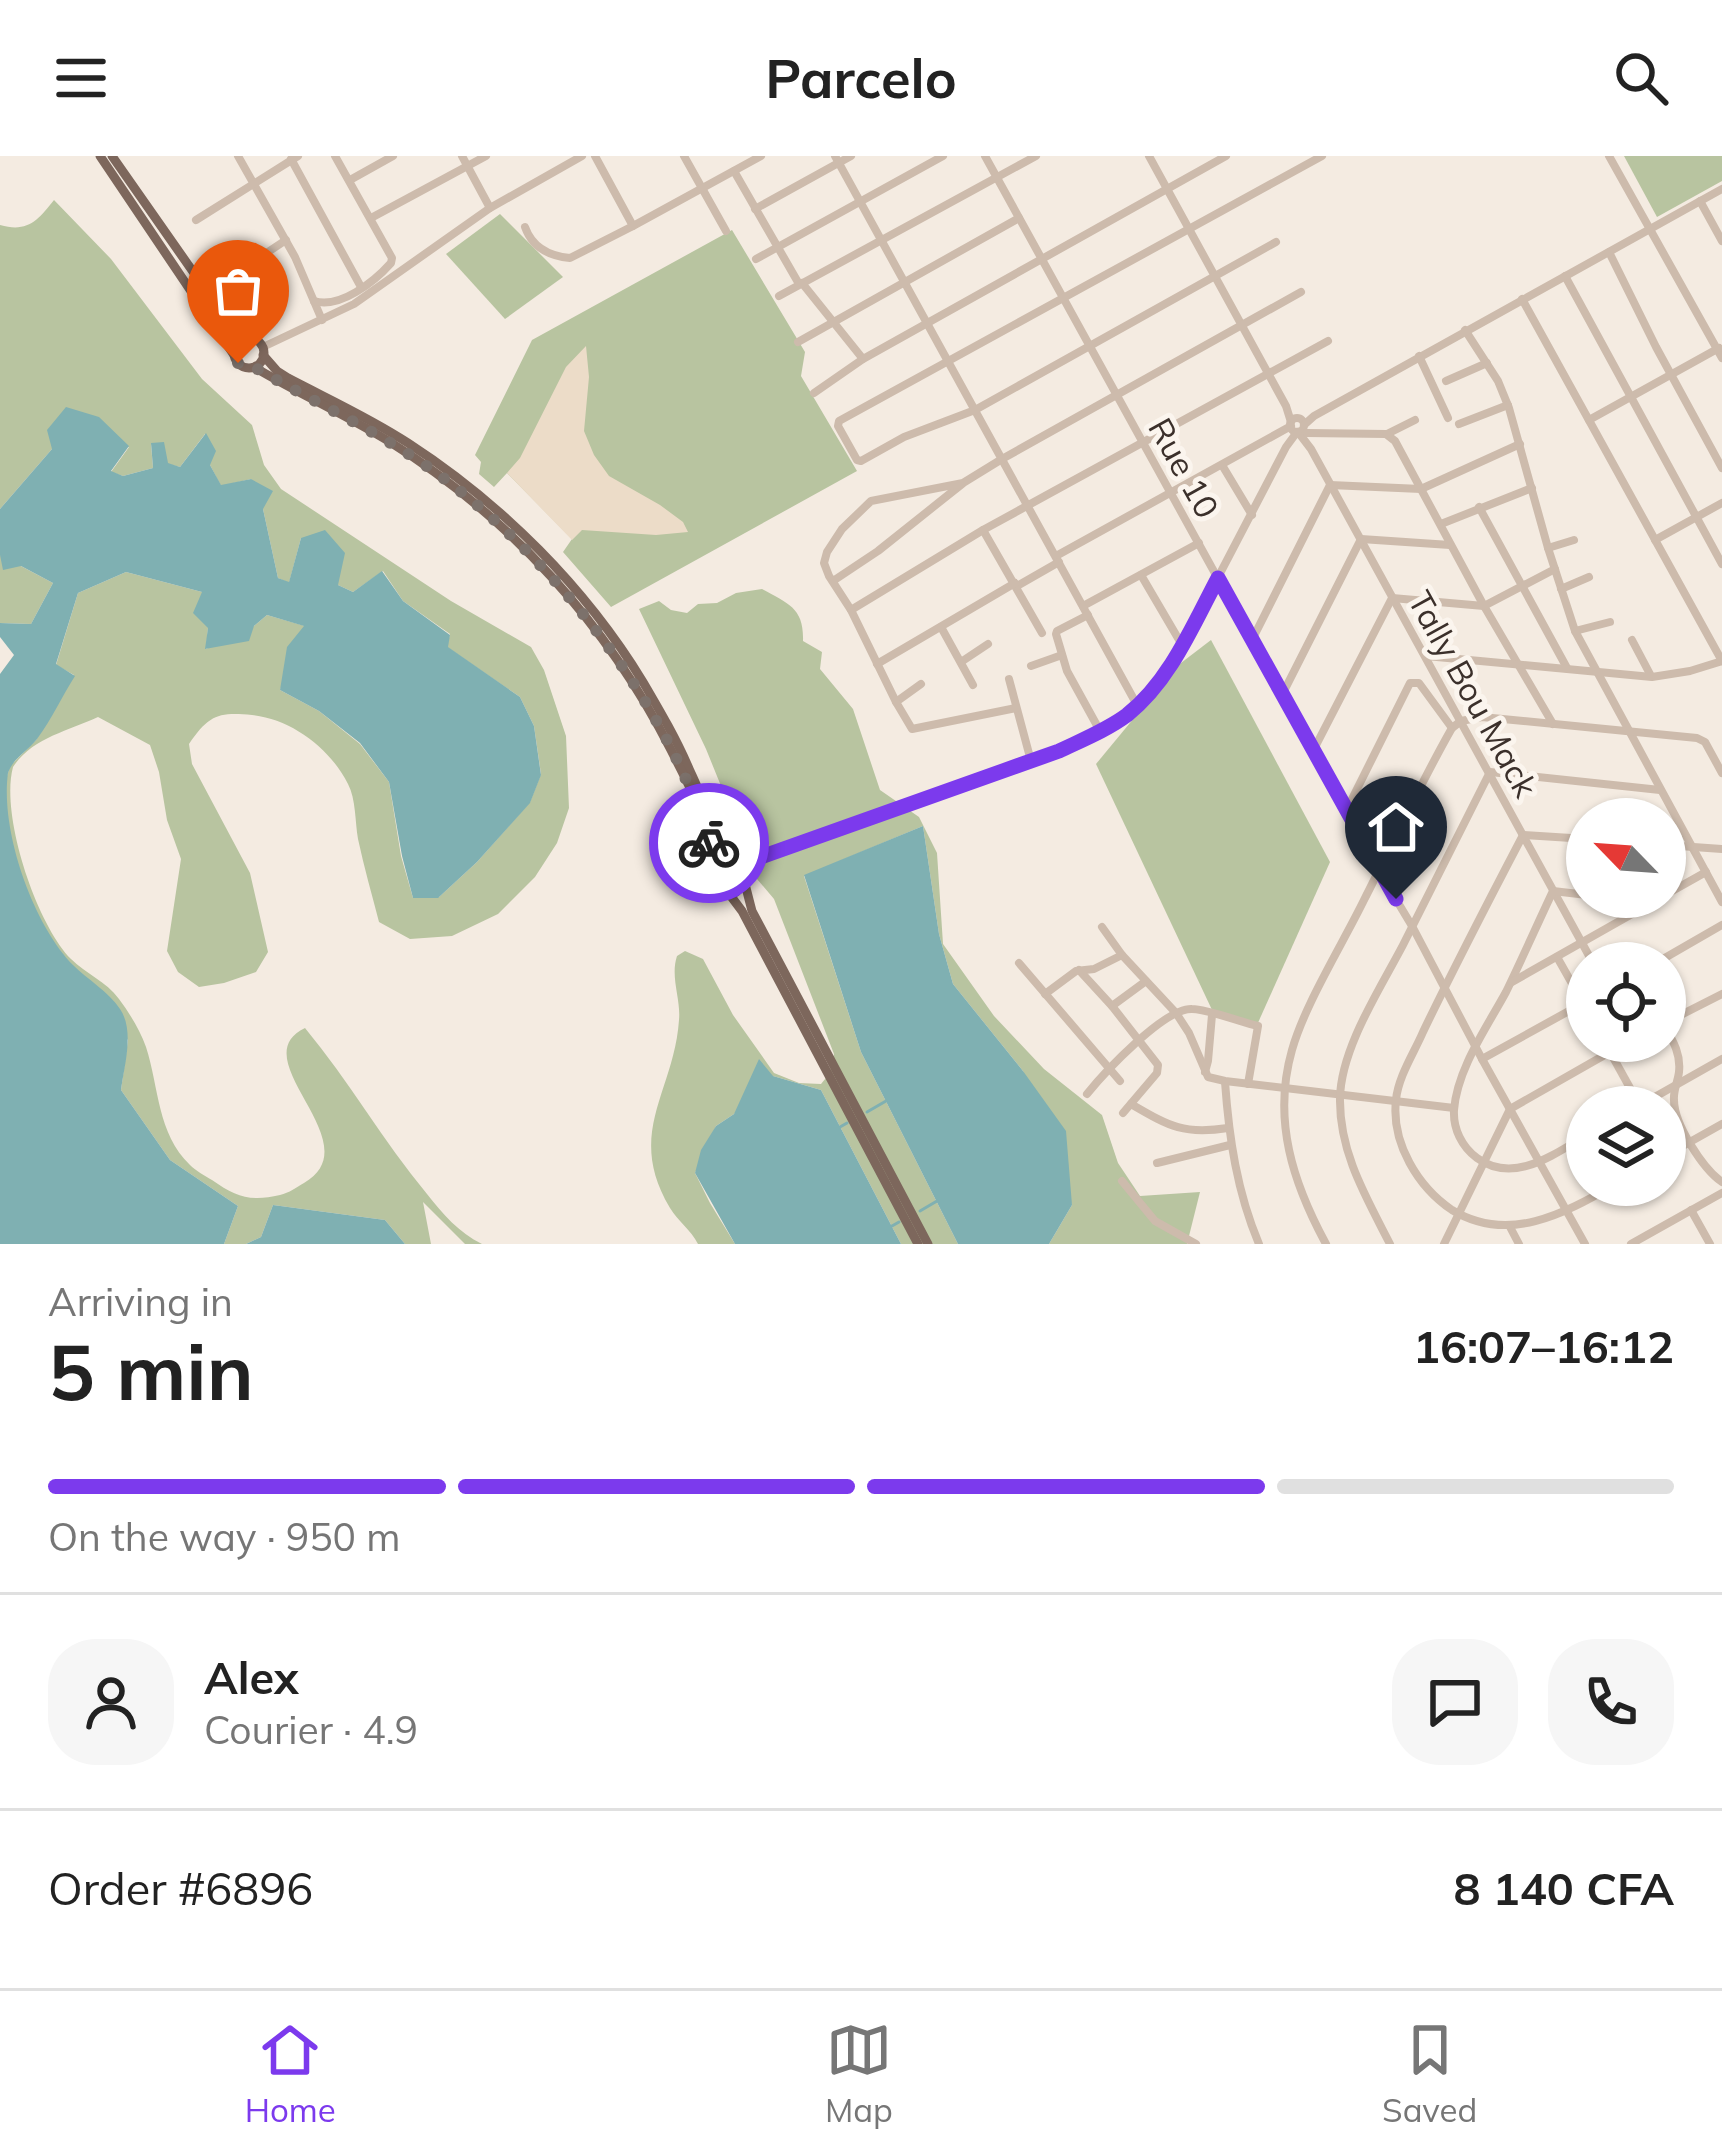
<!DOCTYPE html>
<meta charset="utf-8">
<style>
body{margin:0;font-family:Mulish,sans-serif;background:#f6f6f6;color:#222;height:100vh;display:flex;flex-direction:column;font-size:45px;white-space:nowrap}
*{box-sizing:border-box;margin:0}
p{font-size:39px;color:#767676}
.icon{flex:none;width:66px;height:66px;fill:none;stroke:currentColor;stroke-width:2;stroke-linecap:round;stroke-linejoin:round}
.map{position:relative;height:1088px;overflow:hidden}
.drawer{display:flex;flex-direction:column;background:#fff;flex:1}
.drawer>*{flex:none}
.needle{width:78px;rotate:295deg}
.fabs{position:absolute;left:1566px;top:642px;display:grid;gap:24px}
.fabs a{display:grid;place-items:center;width:120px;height:120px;border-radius:50%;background:#fff;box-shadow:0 3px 9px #0004;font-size:60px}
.pin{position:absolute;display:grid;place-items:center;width:102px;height:102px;color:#fff;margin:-123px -51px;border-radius:50% 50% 50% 0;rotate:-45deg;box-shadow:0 0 12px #0007}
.pin .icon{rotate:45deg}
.courier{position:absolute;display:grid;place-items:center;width:120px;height:120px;margin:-60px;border:9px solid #7c3aed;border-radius:50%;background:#fff;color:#222;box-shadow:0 3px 15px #0007}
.overview em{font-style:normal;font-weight:700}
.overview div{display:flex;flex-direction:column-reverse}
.overview{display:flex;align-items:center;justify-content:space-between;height:204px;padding:0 48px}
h1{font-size:78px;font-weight:700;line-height:90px}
.bar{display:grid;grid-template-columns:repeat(4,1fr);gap:18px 12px;align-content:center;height:144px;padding:0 48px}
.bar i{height:15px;border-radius:9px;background:#e0e0e0}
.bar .on{background:#7c3aed}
.bar p{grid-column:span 4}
.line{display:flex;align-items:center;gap:30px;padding:0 48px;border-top:3px solid #e0e0e0}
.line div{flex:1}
.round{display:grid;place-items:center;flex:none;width:126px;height:126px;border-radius:48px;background:#f6f6f6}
header{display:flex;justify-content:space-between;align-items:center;height:156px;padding:0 48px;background:#fff;font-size:54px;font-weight:700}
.tab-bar{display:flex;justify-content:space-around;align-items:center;height:168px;border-top:3px solid #e0e0e0;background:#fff;font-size:33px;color:#767676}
.tab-bar a{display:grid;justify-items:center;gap:6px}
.tab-bar .on{color:#7c3aed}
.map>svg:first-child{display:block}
.green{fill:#b8c4a0}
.plaza{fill:#ecdcc8}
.water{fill:#7fb0b2}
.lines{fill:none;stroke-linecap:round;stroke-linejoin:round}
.stream{stroke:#7fb0b2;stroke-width:3}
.minor{stroke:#cdbbac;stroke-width:8}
.major{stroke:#7d675c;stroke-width:9}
.done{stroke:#7c716b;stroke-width:12;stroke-dasharray:0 21.6}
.route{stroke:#7c3aed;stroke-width:15}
.labels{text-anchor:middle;stroke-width:10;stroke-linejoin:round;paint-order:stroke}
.street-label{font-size:33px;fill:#3b302b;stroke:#fbf5ee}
</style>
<header><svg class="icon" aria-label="menu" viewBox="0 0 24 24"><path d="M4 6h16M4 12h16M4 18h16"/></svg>Parcelo<svg class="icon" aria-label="search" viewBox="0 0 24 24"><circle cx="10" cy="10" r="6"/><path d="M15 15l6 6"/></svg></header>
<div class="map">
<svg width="1722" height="1088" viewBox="0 0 1722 1088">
<rect width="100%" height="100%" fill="#f4ebe1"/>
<g class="green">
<polygon points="1624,0 1722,0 1722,25 1657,61"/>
<path d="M54,44L111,103L202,223L252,269L264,309L281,333L451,445L531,491L544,514L566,580L569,652L557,687L535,721L498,758L452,780L410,783L379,766C372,739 364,711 358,683C355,666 356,643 348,628C330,592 291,563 252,559C218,556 209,559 189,588L192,608L250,717L268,796L256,816L224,827L199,831L178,816L167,795L181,703L167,664L159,616L150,589L98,561C68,575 32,582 13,611C0,659 36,767 71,803C86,818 106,825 119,843C130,858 140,874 146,891C159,931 157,977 190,1009C196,1015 205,1020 212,1024C236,1041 251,1046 280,1039C289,1037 297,1031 304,1027C373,987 240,903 305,872C349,925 383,985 427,1038C443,1058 459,1077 482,1088H465L423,1046L431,1088H405L385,1064L273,1049L261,1081L246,1088H224L238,1050L170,1004L121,934L128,884L44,774L26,737L2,660L4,630L10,610L36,584L74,519L56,509L78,437L126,416L202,436L208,472L206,493L254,470L267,459L305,470L280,534L319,555L360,588L389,626L401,700L413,742L439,741L477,706L530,646L541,618L534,570L520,541L447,491L450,478L403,445L383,415L353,436L338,429L301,382L289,427L278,422L263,353L251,323L221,330L210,309L205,278L180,311L168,308L151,288L153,312L123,320L111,316L129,291L52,293L0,353V69C28,77 38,64 54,44Z"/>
<polygon points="500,58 563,121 505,163 446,98"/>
<polygon points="732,74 805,196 801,220 857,315 611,451 563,396 572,383 507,317 494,331 479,318 481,306 475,299 532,184"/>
<polygon points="0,399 53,427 31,468 0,467"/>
<path d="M762,433C789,448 804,452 803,485L822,496L820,513L853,553L880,634L919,661L937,697L943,788L994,860L1044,913L1102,959L1118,1007L1140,1040L1200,1036L1187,1088H1049L1072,1049L1023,915L953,828L939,778L923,670L804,720L861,896L958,1088H901L821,934L773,920L734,958L716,970L695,1017L710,1047L735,1088H698C691,1074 678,1065 670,1052C625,976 674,937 679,864C681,843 670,821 677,800L685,795L703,803L733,859L774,917L799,927L821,928L830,917L834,898L774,743L746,710L734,662L706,593L639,453L659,445L671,454L687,457L698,448L717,447L736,437Z"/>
<polygon points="1211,484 1330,706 1257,869 1213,856 1096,608 1177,510"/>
</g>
<polygon class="plaza" points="586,190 589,221 584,275 594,299 609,320 660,349 683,366 688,376 656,379 582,374 572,384 507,317 520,302 566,211"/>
<g class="water">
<path d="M66,251L99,261L129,290L111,315L123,320L153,312L151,287L164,286L168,307L180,311L206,277L216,295L210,309L221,329L251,323L273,335L263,353L278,422L289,426L301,382L325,374L345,397L338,429L353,436L382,415L403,445L450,479L448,491L520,541L534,570L541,619L530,647L477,706L438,742H413L402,700L389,626L360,587L319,555L280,534L287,491L304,470L267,459L254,470L249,485L205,493L208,472L193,457L202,436L126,416L78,437L56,508L75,520C62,540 52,563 37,583C28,595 13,602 8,617C0,675 33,768 73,809C87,823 109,836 120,853C135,875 124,910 121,934L170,1004L238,1050L224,1088H0V518L14,499L0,481V467L31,468L53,427L21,410L3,414L0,399V353L52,293L47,274Z"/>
<polygon points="923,670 939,778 953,828 1023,915 1066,975 1072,1049 1049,1088 958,1088 861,896 804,719"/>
<polygon points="759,903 773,920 821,934 901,1088 735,1088 695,1017 701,994 716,970 734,958"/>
<polygon points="273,1049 385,1064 405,1088 246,1088 261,1081"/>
</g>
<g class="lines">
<g class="stream">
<polyline points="867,956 886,945"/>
<polyline points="840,971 847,967"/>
<polyline points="920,1055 937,1045"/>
<polyline points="892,1070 899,1066"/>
</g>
<g class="minor">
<polyline points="238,0 295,101 322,164"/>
<polyline points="462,0 490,52"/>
<polyline points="595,0 633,70"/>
<polyline points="684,0 726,75"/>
<polyline points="835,0 1137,549"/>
<polyline points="985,0 1379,715 1412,770 1482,903 1585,1088"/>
<polyline points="1149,0 1286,250 1291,266"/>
<polyline points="1609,0 1722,202"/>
<polyline points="291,3 361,131"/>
<polyline points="734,15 799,128"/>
<polyline points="350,24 393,0"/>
<polyline points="1700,45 1722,85"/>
<polyline points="755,53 851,0"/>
<polyline points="371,62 486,0"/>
<polyline points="196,64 298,0"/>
<path d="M525,71C532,91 549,100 570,102L633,70L761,0"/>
<polyline points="1276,86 975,254 904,281 861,305 857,304 838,270 839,265 1322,0"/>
<polyline points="1609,96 1656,191 1722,312"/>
<polyline points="756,103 943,0"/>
<polyline points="1565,120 1722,408"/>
<polyline points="229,122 286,84"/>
<polyline points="802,127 863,203"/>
<polyline points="779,140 1036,0"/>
<polyline points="1522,143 1722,505"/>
<path d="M314,145C340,153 374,126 391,107L392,102L335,0"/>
<polyline points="1465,174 1498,225 1509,252 1548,392 1575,475 1722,746"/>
<polyline points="798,186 1019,62"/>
<polyline points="263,191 354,148 490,52 582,0"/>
<polyline points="1419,200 1448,262"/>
<polyline points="1446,225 1487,207"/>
<polyline points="814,237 863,203 1226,0"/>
<circle cx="1297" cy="269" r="7"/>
<polyline points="1589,264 1719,192"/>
<polyline points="1459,268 1508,249"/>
<polyline points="1304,269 1314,260 1722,33"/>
<polyline points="1298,276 1311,293 1593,807"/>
<polyline points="1307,277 1386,278 1395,285 1484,450 1553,568"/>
<polyline points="1387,278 1415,264"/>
<polyline points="1222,309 1252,359"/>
<polyline points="1479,351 1567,512"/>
<polyline points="1441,368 1532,332"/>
<polyline points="983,374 1042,477"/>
<polyline points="1655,384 1722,347"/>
<polyline points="1548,392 1574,384"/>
<polyline points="1056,400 1291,270"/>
<polyline points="1141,419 1182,489"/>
<polyline points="833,425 878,395 962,328"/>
<polyline points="1017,430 1059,406"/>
<polyline points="1561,433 1589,421"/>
<polyline points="1083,450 1199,387"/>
<polyline points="851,454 983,374 1328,185"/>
<polyline points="1088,459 1057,475 1056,478 1067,515 1100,575"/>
<polyline points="941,471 973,529"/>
<polyline points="1575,475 1610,466"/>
<polyline points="1252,484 1330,329 1421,333 1520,288"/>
<polyline points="1632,484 1651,520"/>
<polyline points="1426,500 1652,521 1690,515 1722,505"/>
<polyline points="961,506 988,488"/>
<polyline points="877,508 1015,427"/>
<polyline points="1031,510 1062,499"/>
<polyline points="1009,523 1031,605"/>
<polyline points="921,528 896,546 912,573 1016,552"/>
<polyline points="1282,539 1361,383 1450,389"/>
<polyline points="896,546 851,454 829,420 824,407 827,396 842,373 871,345 963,327 1002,303 1301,136"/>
<polyline points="1313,595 1392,442 1484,450 1555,413"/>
<polyline points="1346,655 1410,527 1419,527 1452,572"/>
<path d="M1587,683L1523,679C1489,744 1455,809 1423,876C1414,897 1398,921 1396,944C1391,987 1418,1031 1452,1054C1508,1088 1564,1058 1614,1029"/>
<polyline points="1665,689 1722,693"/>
<polyline points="744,707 1059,595 1127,559 1160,524 1178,498 1286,291 1297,276"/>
<path d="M1587,739L1553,735C1537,769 1522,803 1506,836C1487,871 1457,913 1454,954C1453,973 1462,991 1477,1002C1514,1029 1554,998 1587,979"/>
<polyline points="1665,739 1706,716"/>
<polyline points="1600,741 1650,747"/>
<polyline points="1102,771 1122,799"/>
<polyline points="1557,801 1587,854"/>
<polyline points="1019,807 1120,925"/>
<polyline points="1656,807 1722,769"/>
<polyline points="1079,814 1112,850 1158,909 1157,917 1123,957"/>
<polyline points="1512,826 1662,741"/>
<polyline points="1045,838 1076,815 1094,813 1122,799 1176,857 1189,877 1208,921 1225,925 1454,952"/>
<polyline points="1112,850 1146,825"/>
<polyline points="1665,867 1722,838"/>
<path d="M1665,871C1673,885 1681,898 1679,916C1678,925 1673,935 1674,944C1674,968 1703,1013 1722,1026"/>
<polyline points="1604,885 1640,950"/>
<polyline points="1482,903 1587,845"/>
<polyline points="1205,916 1208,905 1212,859"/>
<path d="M1225,926C1229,982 1237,1036 1259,1088"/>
<path d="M1087,938C1104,917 1164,852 1192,853C1207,853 1241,866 1258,870L1248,928"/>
<path d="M1131,948C1169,970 1183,979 1228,972"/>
<polyline points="1637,951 1722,903"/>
<polyline points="1665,1000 1722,968"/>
<polyline points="1157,1007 1230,989"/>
<polyline points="1122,1025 1155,1065 1196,1088"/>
<polyline points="1691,1054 1710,1088"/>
<polyline points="1510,1071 1519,1088"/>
<path d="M1326,1088C1293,1027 1272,964 1292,894C1305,848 1342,789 1364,744C1393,687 1420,628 1452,572L1461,565L1482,561L1697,582L1705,586L1722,617"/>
<path d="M1390,1088C1366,1041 1339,996 1340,942C1341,892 1380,833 1403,789C1432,732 1461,674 1490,616L1660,634"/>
<polyline points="1444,1088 1510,953 1610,896"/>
<polyline points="1631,1088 1722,1037"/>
</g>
<g class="major">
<polyline points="100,0 234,199"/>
<polyline points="112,0 224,160 245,183"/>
<circle cx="249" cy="197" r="15"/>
<path d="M263,199L277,215L288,222C328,243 370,262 408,287C502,348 585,431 643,526C660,555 677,584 690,615C703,642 712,672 731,696"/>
<path d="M254,211C298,237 346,259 390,286C510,361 607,468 671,594C686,624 714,672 709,705"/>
<circle cx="726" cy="715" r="20"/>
<polyline points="744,724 752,755 928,1088"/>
<polyline points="727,735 742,755 918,1088"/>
</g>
</g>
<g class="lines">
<path class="done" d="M238,207L245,211H254C312,245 373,273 428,311C547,394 669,546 709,687"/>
<path class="route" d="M709,687C712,707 698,724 722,735L734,734L744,724V707L1059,595C1082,584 1107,574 1127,559C1170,525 1193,469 1218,422L1396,743"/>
</g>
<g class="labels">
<g class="street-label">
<text transform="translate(1184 312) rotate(61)" y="12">Rue 10</text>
<text transform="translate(1473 538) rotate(61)" y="12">Tally Bou Mack</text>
</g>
</g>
</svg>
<div class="fabs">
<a><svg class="needle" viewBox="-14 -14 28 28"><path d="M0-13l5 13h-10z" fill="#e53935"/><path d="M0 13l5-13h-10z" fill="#767676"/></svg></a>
<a><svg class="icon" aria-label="locate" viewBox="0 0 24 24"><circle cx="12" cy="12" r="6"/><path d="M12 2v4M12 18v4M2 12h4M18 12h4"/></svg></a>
<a><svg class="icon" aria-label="layers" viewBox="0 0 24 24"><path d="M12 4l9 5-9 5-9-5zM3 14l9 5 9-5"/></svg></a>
</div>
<div class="pin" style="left:238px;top:207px;background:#ea580c"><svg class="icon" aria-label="bag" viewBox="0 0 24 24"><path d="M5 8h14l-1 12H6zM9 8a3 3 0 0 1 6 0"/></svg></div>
<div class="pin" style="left:1396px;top:743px;background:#1f2937"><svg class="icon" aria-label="home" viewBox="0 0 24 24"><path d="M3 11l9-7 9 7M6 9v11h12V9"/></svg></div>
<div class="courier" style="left:709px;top:687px"><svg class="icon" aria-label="bike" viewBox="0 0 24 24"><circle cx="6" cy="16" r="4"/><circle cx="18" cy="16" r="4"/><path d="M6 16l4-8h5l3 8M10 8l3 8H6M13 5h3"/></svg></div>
</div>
<section class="drawer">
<div class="overview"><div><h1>5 min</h1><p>Arriving in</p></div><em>16:07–16:12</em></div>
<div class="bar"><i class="on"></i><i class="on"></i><i class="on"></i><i></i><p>On the way · 950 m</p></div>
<div class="line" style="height:216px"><a class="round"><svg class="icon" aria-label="person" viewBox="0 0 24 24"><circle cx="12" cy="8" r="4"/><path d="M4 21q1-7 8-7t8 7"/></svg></a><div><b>Alex</b><p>Courier · 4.9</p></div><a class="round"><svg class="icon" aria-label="chat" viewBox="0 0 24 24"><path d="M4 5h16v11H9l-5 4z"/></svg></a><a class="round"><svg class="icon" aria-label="phone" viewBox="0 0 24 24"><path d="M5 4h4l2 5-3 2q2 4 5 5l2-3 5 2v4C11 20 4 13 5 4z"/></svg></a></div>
<div class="line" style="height:156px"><div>Order #6896</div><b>8 140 CFA</b></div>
</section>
<nav class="tab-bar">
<a class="on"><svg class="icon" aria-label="home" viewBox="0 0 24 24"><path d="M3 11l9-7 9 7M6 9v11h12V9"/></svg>Home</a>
<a><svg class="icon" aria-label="map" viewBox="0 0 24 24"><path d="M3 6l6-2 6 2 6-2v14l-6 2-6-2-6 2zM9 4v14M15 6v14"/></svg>Map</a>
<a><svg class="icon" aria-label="saved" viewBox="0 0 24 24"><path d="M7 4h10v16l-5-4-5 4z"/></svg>Saved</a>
</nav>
